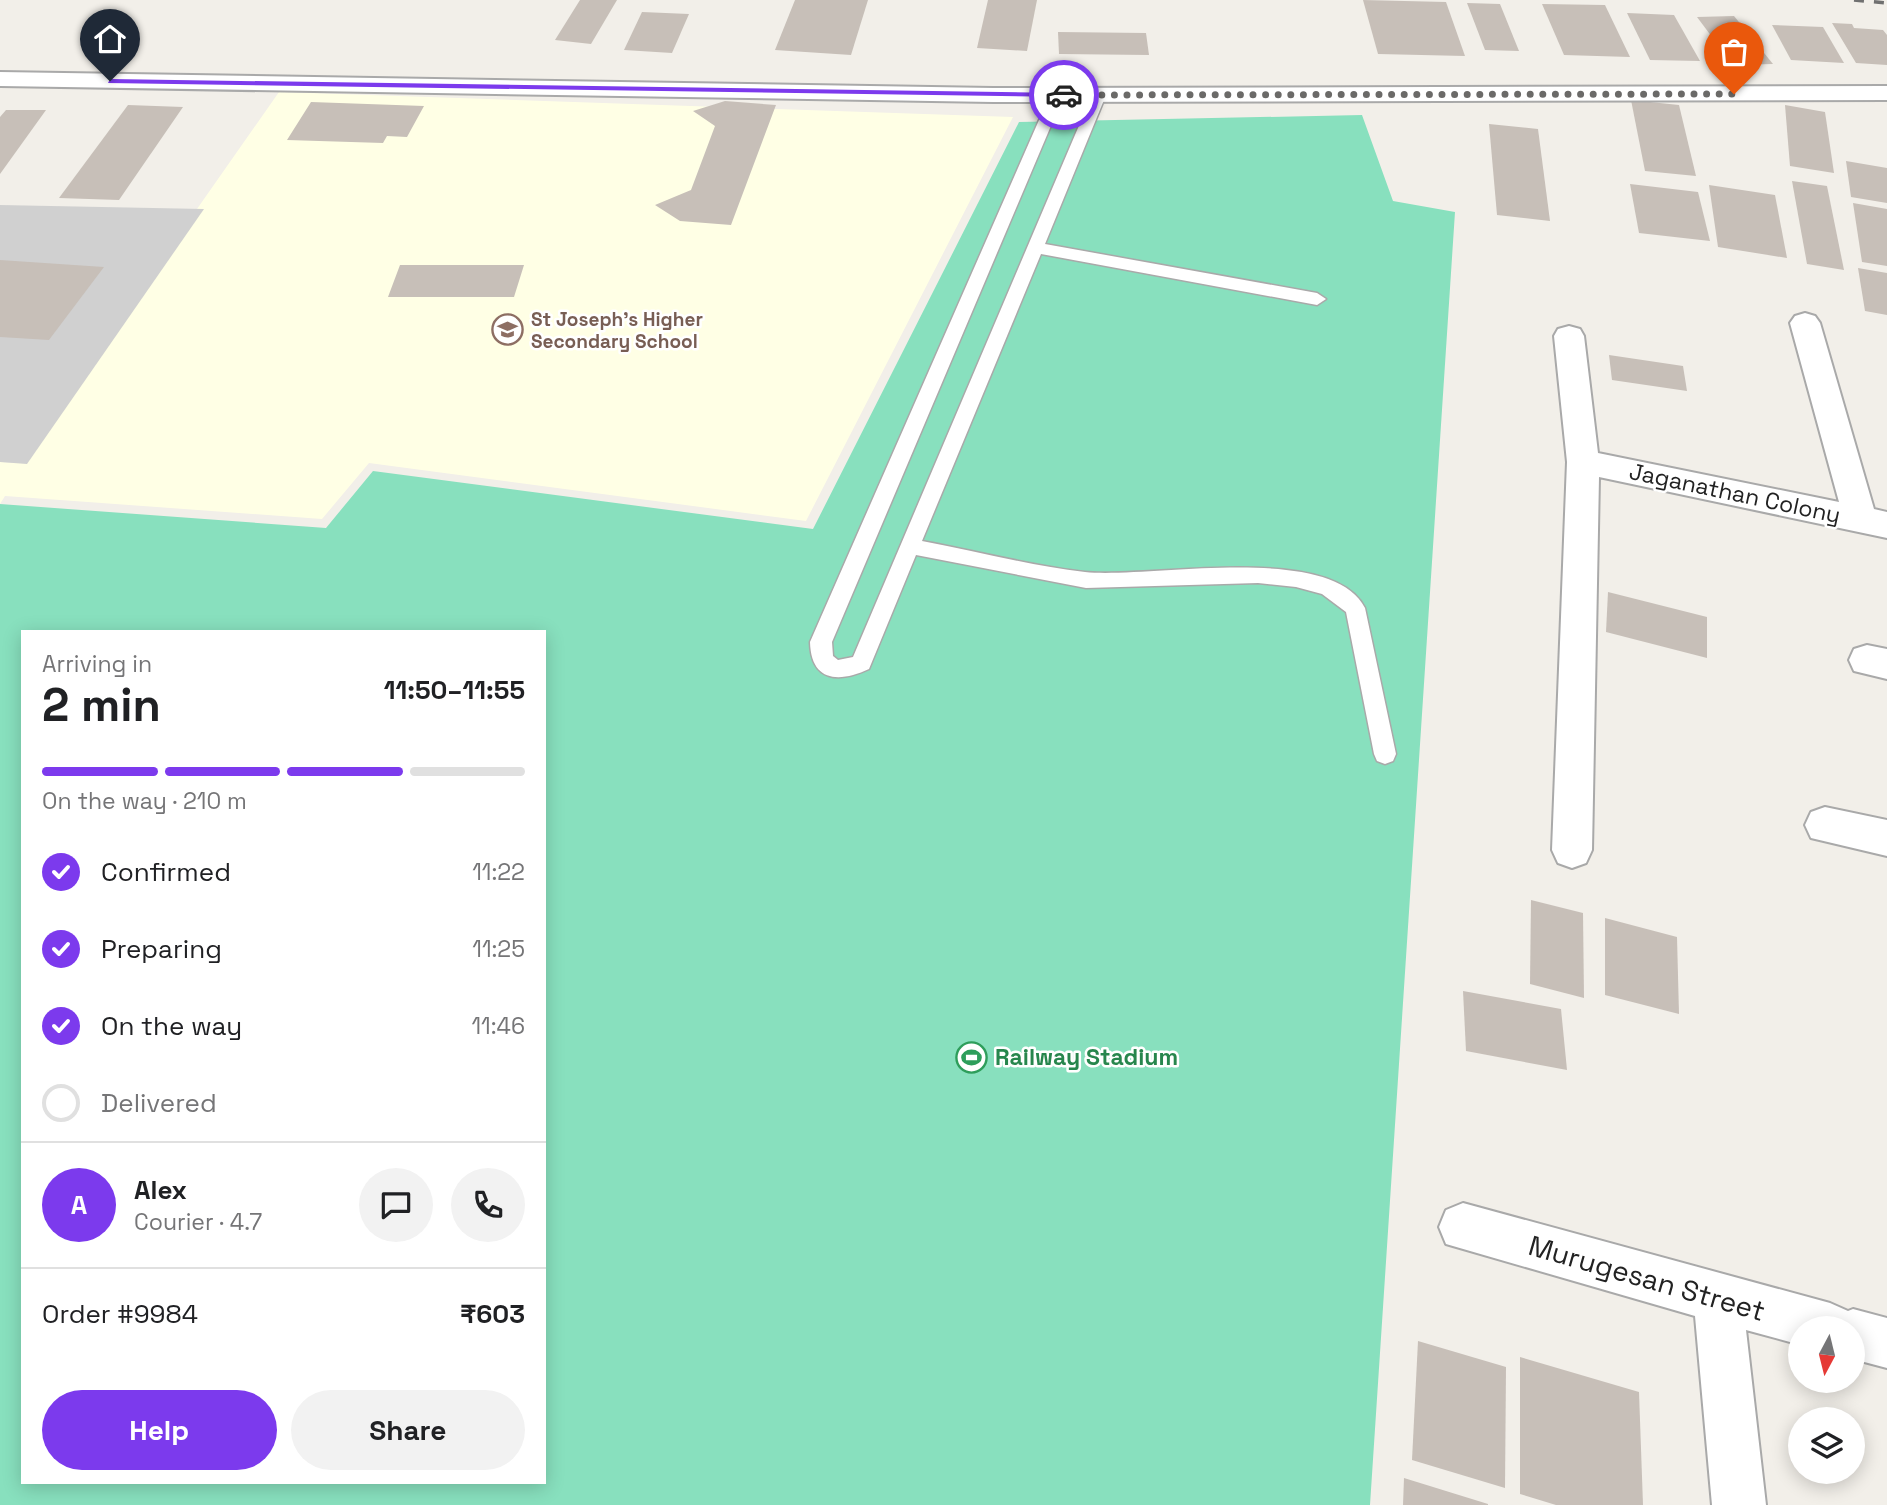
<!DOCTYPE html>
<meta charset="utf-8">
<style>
body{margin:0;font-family:"Space Grotesk",sans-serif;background:#f2f2f2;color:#202124;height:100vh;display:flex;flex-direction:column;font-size:26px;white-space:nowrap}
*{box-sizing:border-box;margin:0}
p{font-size:23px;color:#757577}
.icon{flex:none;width:38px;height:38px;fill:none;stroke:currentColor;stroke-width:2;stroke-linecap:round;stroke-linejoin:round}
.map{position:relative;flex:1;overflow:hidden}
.panel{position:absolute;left:21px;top:630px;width:525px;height:854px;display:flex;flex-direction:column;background:#fff;border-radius:0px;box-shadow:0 4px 18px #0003}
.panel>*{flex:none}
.needle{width:46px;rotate:187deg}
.buttons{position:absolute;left:1788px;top:1316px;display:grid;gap:14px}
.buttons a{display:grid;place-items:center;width:77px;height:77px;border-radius:50%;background:#fff;box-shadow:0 4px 18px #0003;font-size:35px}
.pin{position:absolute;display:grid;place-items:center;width:60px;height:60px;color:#fff;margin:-72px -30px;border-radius:50% 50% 50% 0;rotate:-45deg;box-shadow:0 0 7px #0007}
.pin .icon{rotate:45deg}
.courier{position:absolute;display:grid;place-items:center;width:70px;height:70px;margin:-35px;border:5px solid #7c3aed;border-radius:50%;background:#fff;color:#222;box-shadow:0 2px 9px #0007}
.summary em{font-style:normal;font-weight:600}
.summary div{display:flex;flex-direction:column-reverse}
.summary{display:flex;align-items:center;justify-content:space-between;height:119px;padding:0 21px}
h1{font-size:46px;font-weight:600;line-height:52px}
.bar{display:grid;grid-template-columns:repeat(4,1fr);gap:10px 7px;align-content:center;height:84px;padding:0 21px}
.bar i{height:9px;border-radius:5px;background:#e0e0e0}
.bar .active{background:#7c3aed}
.bar p{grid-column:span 4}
.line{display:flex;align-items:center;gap:18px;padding:0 21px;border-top:2px solid #e0e0e0}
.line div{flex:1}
.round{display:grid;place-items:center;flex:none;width:74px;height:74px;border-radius:37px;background:#f2f2f2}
ol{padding:0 21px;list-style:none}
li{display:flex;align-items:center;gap:21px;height:77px}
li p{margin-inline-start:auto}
li .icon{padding:7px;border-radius:50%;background:#7c3aed;color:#fff;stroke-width:4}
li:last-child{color:#757577}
li i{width:38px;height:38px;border:4px solid #e0e0e0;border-radius:50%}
.primary-button{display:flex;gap:14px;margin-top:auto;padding:14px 21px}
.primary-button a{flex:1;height:80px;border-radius:42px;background:#7c3aed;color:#fff;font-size:28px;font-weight:600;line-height:80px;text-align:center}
.primary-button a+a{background:#f2f2f2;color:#202124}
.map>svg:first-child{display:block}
.education{fill:#ffffe5}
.religious{fill:#d0d0d0}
.pitch{fill:#88e0be;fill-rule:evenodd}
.building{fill:#c7bfb8}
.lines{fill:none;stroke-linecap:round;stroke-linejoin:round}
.service-casing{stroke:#a9a9a9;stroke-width:3}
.minor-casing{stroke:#a9a9a9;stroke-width:4}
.tertiary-casing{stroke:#a9a9a9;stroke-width:4}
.service{fill:#fff;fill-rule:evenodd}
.minor{fill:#fff;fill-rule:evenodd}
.tertiary{fill:#fff;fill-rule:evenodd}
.rail{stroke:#707070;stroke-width:3.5;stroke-dasharray:10 10;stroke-linecap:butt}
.route{fill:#7c3aed}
.done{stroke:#6b6a68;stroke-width:7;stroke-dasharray:0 12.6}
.labels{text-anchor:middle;stroke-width:5;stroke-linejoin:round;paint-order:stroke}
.far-education-label{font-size:19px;font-weight:bold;fill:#785e54;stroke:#fff;text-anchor:start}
.street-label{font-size:23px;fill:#222;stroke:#fff}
.leisure-label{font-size:23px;font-weight:bold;fill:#27864d;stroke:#fff;text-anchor:start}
.near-street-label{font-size:28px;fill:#222;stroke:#fff}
</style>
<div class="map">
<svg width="1887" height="1505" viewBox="0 0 1887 1505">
<rect width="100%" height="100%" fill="#f2efe9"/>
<polygon class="education" points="279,92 1013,117 806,521 369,463 322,519 5,496 0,504 0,462 19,463"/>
<polygon class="religious" points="0,205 204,209 27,464 0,462"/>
<path class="pitch" d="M1362,115L1393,201L1455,212L1370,1505H0V504L326,528L373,471L813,529L1019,122ZM23,632H544V1482H23Z"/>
<g class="building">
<polygon points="580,0 617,0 591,44 555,40"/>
<polygon points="795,0 868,0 851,55 775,50"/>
<polygon points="988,0 1037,0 1027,51 977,48"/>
<polygon points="1363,0 1446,2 1465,56 1378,54"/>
<polygon points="1467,3 1500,4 1519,51 1485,50"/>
<polygon points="1542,4 1605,5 1630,57 1564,55"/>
<polygon points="642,12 689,14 672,53 624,50"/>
<polygon points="1627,13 1674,15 1700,61 1650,60"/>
<polygon points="1734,16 1773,64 1733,65 1697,17"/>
<polygon points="1832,23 1852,24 1854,28 1883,30 1887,35 1887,65 1856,63"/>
<polygon points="1772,25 1823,27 1844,63 1791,60"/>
<polygon points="1058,32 1146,33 1149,55 1059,54"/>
<polygon points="1631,100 1679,105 1696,176 1645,171"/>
<polygon points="725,101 776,105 731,225 680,221 655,205 691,190 715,126 693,111"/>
<polygon points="311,102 424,106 407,137 387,136 383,143 287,140"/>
<polygon points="128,105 183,107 119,200 59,198"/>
<polygon points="1785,105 1825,112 1834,173 1790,166"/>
<polygon points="6,110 46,110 0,174 0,117"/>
<polygon points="1489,124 1538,129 1550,221 1497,215"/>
<polygon points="1846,161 1887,168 1887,203 1851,197"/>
<polygon points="1792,181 1827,186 1844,270 1807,264"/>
<polygon points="1630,184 1698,192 1710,241 1639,233"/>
<polygon points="1709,185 1775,195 1787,258 1718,247"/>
<polygon points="1853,203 1887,209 1887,266 1862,262"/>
<polygon points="0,260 104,267 49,340 0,337"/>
<polygon points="400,265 524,265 514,297 388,297"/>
<polygon points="1858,268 1887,273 1887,315 1865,311"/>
<polygon points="1609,355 1683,366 1687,391 1612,380"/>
<polygon points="1608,592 1707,617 1707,658 1606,632"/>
<polygon points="1531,900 1583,913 1584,998 1530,984"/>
<polygon points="1605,918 1677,937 1679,1014 1605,995"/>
<polygon points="1463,991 1561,1009 1567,1070 1466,1051"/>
<polygon points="1418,1341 1506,1367 1505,1488 1412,1460"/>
<polygon points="1520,1357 1639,1392 1643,1505 1556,1505 1520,1494"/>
<polygon points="1404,1478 1488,1504 1488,1505 1403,1505"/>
</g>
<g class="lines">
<defs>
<path id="service" d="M1057,91L1064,95L832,642L833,656L838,660L853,657L1092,95L1099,91L1106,95L1045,244L1317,293L1326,299L1317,305L1041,254L922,541C976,551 1031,566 1085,572C1148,579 1331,541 1365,608L1396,754L1393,761L1385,764L1377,761L1374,754L1346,612L1322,594L1296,587L1258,583L1086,588L916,555L869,669C839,683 811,682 810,642L1050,95Z"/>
<g id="minor">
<polygon points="1805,313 1815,316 1820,323 1874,509 1887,512 1887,538 1599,477 1592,850 1586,863 1572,868 1558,863 1552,850 1567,462 1554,336 1558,329 1569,326 1580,329 1584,336 1598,453 1839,502 1790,323 1795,316"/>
<polygon points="1867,645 1887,649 1887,679 1854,671 1849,660 1854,649"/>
<polygon points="1825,807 1887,820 1887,856 1811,838 1805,825 1811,812"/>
<polygon points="1463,1203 1830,1303 1848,1311 1853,1309 1887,1318 1887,1368 1853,1359 1853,1328 1801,1328 1801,1345 1746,1330 1766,1505 1712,1505 1695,1316 1446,1244 1439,1227 1446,1210"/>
</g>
<polygon id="tertiary" points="0,72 993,88 1887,86 1887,100 993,102 0,86"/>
</defs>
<use href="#service" class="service-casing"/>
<use href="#minor" class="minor-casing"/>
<use href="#tertiary" class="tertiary-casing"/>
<use href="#service" class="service"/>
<use href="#minor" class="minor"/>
<use href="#tertiary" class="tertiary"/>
<polyline class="rail" points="1854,0 1887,3"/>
</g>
<polygon class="route" points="110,79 1064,93 1067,95 1064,97 108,83"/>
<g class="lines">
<polyline class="done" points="1064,95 1734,94"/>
</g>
<defs>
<symbol id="school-ring" viewBox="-11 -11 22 22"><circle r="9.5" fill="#fff" stroke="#8d6e63" stroke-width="1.5"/><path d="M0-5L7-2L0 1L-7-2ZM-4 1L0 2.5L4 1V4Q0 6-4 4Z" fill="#8d6e63"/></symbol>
<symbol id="stadium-ring" viewBox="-11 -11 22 22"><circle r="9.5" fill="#fff" stroke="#2e9e5b" stroke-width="1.5"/><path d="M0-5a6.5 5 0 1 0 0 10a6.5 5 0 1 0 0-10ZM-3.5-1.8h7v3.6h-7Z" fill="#2e9e5b"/></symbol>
</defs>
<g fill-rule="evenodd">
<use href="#school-ring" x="490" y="312" width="35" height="35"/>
<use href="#stadium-ring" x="954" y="1040" width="35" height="35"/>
</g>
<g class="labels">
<g class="far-education-label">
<text x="531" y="326">St Joseph's Higher<tspan x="531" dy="22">Secondary School</tspan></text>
</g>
<g class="street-label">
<text transform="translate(1735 493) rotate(12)" y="8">Jaganathan Colony</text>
</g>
<g class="leisure-label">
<text x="995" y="1065">Railway Stadium</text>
</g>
<g class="near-street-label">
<text transform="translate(1647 1278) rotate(16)" y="10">Murugesan Street</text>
</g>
</g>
</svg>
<div class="buttons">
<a><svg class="needle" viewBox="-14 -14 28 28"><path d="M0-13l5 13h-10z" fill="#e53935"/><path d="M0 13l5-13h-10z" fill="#757577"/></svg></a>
<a><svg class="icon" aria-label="layers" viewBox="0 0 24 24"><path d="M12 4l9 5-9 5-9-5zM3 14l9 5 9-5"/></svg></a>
</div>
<div class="pin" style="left:1734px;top:94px;background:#ea580c"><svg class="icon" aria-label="bag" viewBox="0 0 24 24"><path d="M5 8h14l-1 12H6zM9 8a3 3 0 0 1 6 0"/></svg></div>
<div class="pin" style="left:110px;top:81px;background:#1f2937"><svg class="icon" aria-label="home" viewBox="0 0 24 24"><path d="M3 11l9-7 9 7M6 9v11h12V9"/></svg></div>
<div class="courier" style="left:1064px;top:95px"><svg class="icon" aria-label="car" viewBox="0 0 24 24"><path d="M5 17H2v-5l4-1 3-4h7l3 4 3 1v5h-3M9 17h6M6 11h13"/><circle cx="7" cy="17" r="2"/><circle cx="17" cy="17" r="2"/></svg></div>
<section class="panel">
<div class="summary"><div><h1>2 min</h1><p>Arriving in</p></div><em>11:50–11:55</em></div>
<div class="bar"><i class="active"></i><i class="active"></i><i class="active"></i><i></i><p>On the way · 210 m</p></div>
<ol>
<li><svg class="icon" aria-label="check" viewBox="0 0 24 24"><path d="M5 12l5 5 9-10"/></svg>Confirmed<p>11:22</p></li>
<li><svg class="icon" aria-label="check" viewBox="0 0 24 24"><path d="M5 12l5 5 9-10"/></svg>Preparing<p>11:25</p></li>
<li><svg class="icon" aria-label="check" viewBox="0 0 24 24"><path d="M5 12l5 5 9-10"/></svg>On the way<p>11:46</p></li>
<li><i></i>Delivered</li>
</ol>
<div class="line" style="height:126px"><b class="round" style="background:#7c3aed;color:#fff">A</b><div><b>Alex</b><p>Courier · 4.7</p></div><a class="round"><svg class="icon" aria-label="chat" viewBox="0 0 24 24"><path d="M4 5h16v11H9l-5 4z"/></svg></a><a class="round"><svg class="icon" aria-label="phone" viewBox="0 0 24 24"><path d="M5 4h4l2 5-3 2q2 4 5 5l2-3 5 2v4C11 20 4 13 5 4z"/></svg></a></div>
<div class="line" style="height:91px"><div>Order #9984</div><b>₹603</b></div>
<div class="primary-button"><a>Help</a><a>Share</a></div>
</section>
</div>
